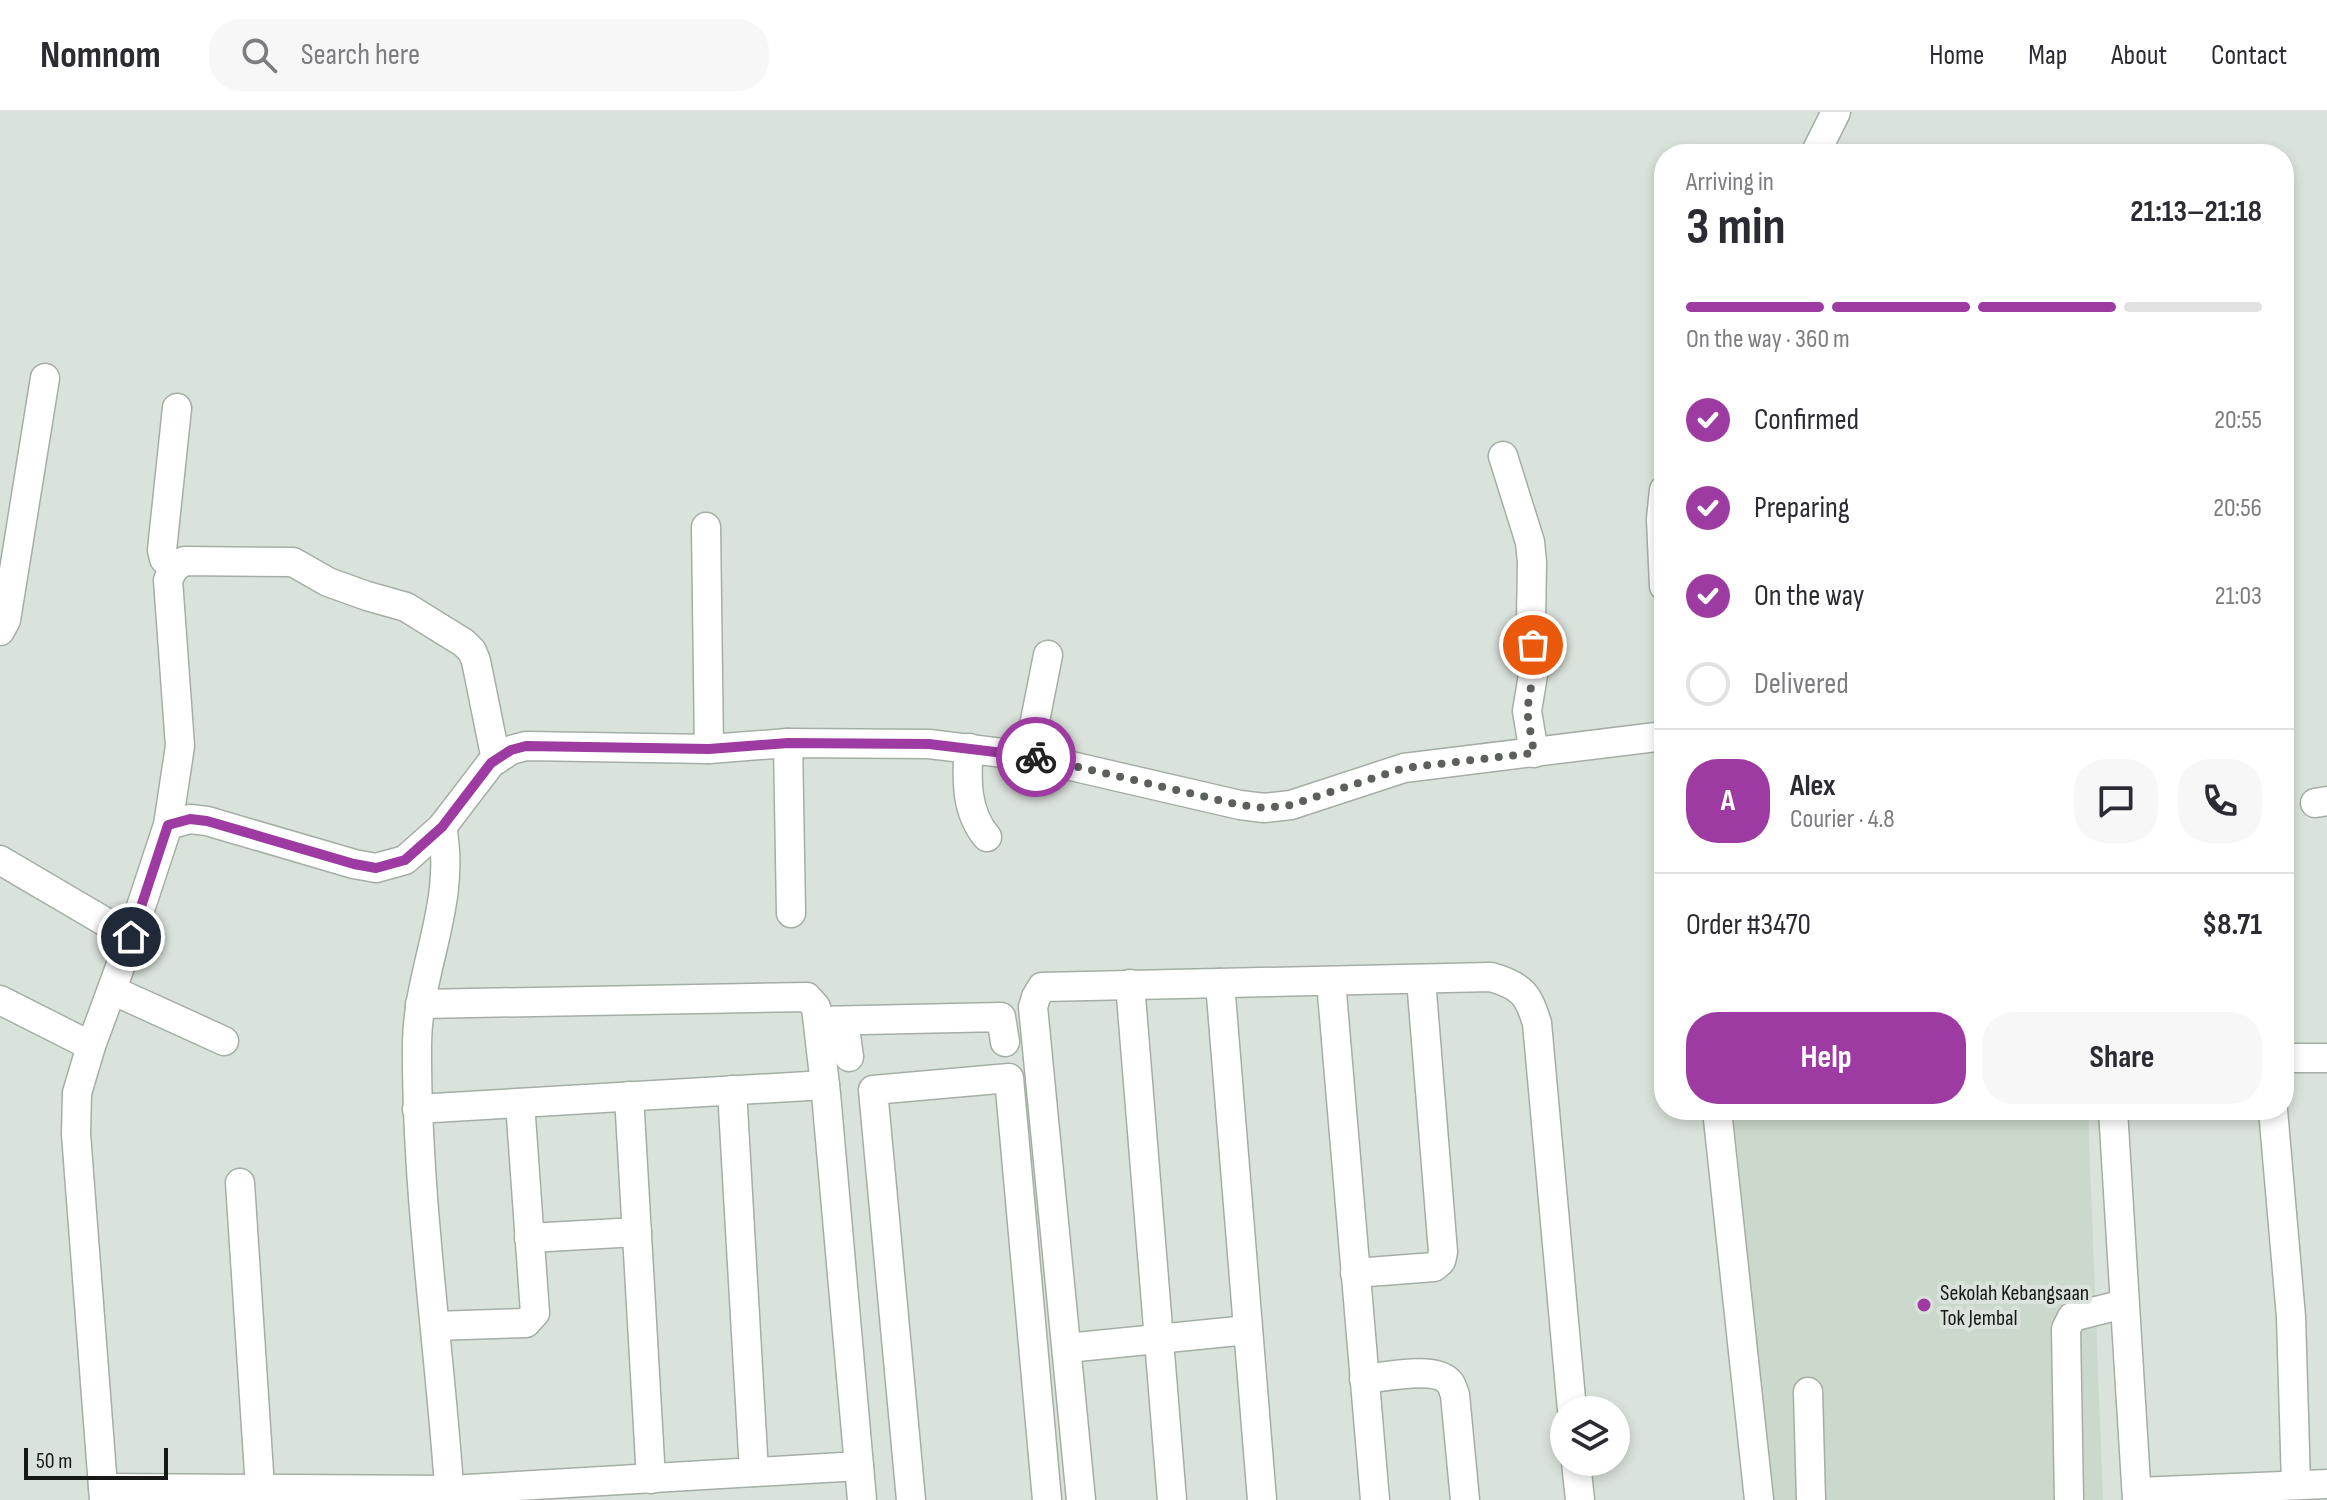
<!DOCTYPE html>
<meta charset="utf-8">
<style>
body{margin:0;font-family:"Sofia Sans Condensed",sans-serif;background:#f7f7f7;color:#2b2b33;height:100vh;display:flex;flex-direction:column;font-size:30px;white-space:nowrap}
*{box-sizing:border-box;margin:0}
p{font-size:26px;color:#7c7c81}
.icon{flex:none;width:44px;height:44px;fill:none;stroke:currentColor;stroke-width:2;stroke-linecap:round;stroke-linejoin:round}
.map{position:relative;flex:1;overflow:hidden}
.sheet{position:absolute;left:1654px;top:32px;width:640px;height:976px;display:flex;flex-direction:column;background:#fff;border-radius:32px;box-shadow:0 4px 12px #0003}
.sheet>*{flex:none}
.buttons{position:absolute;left:1550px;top:1284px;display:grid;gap:16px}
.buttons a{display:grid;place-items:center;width:80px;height:80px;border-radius:50%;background:#fff;box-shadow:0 4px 12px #0003;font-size:40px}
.scale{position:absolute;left:24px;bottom:20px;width:144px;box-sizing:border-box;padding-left:8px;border:4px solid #161916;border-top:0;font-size:22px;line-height:28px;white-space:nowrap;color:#161916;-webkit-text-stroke:6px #dae3db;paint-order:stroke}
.pin{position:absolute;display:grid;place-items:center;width:68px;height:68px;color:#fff;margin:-34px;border:4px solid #fff;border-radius:50%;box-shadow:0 2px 8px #0007}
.courier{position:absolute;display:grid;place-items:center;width:80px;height:80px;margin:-40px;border:6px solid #9e3ba2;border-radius:50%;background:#fff;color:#222;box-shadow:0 2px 10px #0007}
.overview em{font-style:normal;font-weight:700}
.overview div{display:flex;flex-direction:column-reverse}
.overview{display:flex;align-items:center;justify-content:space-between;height:136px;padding:0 32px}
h1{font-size:52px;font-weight:700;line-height:60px}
.bar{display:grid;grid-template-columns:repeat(4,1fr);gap:12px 8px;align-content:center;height:96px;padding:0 32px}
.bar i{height:10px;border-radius:6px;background:#e1e1e2}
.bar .active{background:#9e3ba2}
.bar p{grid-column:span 4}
.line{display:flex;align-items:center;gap:20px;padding:0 32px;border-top:2px solid #e1e1e2}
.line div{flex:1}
.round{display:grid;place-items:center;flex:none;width:84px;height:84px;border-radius:32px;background:#f7f7f7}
ol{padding:0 32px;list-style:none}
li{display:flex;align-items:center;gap:24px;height:88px}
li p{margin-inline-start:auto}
li .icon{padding:8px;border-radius:50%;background:#9e3ba2;color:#fff;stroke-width:4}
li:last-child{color:#7c7c81}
li i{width:44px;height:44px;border:4px solid #e1e1e2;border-radius:50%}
.cta{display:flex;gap:16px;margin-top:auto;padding:16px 32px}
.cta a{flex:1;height:92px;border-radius:32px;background:#9e3ba2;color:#fff;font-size:32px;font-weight:700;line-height:92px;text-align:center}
.cta a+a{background:#f7f7f7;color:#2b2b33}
header{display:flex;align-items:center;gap:48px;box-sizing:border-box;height:112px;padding:0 40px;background:#fff;border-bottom:2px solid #e1e1e2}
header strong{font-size:38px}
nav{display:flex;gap:44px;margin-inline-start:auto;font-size:28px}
.search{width:560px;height:72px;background:#f7f7f7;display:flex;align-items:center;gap:20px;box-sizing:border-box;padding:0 28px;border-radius:32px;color:#7c7c81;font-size:30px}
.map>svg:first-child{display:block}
.built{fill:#cad9cb}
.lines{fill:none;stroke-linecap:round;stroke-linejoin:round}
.minor-casing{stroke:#a5aea5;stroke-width:31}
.minor{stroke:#fff;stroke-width:28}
.done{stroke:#5b605b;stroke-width:8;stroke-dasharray:0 14.4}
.route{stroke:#9e3ba2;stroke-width:10}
.poi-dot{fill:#9e3ba2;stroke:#dae3db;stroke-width:3}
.labels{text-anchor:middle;stroke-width:8;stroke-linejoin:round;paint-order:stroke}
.poi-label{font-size:22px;fill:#161916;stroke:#dae3db;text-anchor:start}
</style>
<header>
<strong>Nomnom</strong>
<div class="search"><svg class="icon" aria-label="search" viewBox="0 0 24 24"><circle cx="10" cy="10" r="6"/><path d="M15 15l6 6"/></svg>Search here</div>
<nav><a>Home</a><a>Map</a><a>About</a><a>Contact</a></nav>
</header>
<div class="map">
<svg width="2327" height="1388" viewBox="0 0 2327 1388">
<rect width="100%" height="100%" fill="#dae3db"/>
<polygon class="built" points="1733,998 2088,998 2103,1388 1771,1388"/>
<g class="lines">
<defs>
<g id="minor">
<polyline points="1815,42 1836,0"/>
<polyline points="1503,344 1530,430 1532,450 1531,509 1534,557 1527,599 1534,641"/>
<polyline points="1664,378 1661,407 1664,474"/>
<polyline points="706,415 709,637"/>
<polyline points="174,456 164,447 162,438 177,296"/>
<polyline points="0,519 6,508 45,266"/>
<polyline points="788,631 791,801"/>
<path d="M969,636C966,667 966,701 987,725"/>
<polyline points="1028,644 1048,543"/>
<polyline points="2315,691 2327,689"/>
<polyline points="168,713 180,634 168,468 174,456 184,449 293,450 328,470 367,484 406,495 464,531 472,539 476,549 496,648"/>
<path d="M442,715C457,791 418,857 417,931C416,1084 440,1236 450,1388"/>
<polyline points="0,748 131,825"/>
<polyline points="1331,869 1375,1388"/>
<polyline points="1220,871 1262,1388"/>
<polyline points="1130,872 1172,1388"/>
<polyline points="112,878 224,929"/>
<polyline points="0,888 91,934"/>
<polyline points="420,892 807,885 816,895 826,982 862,1388"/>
<polyline points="818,909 1001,905 1005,930"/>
<polyline points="844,909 849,945"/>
<polyline points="2284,946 2327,946"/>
<polyline points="732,978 754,1360"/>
<polyline points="629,984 651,1367"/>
<polyline points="417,997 825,973"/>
<polyline points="1717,998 1759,1388"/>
<polyline points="2113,998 2137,1388"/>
<polyline points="2273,998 2291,1205 2296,1372"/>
<polyline points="240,1071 260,1376"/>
<polyline points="529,1126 637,1120"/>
<polyline points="1355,1161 1434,1155 1441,1149 1443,1140 1421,867"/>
<polyline points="435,1214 526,1211 535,1201 520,991"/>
<polyline points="1067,1236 1248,1218"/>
<path d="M1364,1267C1385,1265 1437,1253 1450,1271C1452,1273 1454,1280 1455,1283L1465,1388"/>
<polyline points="1808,1280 1811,1388"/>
<polyline points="1576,1350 1580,1388"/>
<polyline points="103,1376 450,1378 859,1354"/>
<polyline points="2137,1380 2327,1372"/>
<polyline points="104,1388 76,1022 77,981 91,934 131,825 168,713 190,707 207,709 354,752 376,756 405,748 442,715 491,651 511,638 526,634 709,637 788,631 929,632 1028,644 1240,693 1264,696 1291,693 1404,656 1664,624"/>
<polyline points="911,1388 873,978 1009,966 1047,1388"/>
<path d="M1081,1388L1033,895L1036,885L1042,875L1491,865C1522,874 1528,882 1537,911L1572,1298"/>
<polyline points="2069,1388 2066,1217 2072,1205 2124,1192"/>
</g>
</defs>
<use href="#minor" class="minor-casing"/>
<use href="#minor" class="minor"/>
</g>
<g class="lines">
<polyline class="done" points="1036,645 1240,693 1264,696 1291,693 1404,656 1534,641 1527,599 1534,557 1533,533"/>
<polyline class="route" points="131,825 168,713 190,707 207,709 354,752 376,756 405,748 442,715 491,651 511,638 526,634 709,637 788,631 929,632 1036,645"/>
</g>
<circle class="poi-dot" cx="1924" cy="1193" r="8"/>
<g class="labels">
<g class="poi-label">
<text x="1940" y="1188">Sekolah Kebangsaan<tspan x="1940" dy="25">Tok Jembal</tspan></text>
</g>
</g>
</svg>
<div class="buttons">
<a><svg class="icon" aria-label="layers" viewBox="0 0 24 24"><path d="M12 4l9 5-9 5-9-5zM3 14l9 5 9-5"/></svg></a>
</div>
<div class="scale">50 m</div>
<div class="pin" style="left:1533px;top:533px;background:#ea580c"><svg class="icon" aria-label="bag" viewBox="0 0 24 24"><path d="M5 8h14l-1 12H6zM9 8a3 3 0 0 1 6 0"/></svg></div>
<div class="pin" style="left:131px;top:825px;background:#1f2937"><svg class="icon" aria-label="home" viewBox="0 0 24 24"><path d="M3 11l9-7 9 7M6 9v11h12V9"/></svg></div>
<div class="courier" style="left:1036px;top:645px"><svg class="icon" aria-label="bike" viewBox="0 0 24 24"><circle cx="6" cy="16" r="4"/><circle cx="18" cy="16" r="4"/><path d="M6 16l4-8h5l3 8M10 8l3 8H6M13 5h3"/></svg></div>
<section class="sheet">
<div class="overview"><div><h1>3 min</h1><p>Arriving in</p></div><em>21:13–21:18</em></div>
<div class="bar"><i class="active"></i><i class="active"></i><i class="active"></i><i></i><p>On the way · 360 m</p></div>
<ol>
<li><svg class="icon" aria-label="check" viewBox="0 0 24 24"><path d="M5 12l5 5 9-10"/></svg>Confirmed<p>20:55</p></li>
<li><svg class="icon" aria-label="check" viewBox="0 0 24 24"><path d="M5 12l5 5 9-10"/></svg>Preparing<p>20:56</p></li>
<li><svg class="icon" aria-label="check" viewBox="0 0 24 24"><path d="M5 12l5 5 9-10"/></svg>On the way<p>21:03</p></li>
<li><i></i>Delivered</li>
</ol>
<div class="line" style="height:144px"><b class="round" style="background:#9e3ba2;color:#fff">A</b><div><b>Alex</b><p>Courier · 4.8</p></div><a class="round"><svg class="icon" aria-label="chat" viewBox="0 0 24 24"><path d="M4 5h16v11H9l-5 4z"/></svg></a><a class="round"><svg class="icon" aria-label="phone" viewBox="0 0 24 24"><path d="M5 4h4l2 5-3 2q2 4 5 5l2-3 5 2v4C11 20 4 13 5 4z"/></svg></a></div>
<div class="line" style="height:104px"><div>Order #3470</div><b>$8.71</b></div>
<div class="cta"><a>Help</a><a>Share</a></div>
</section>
</div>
